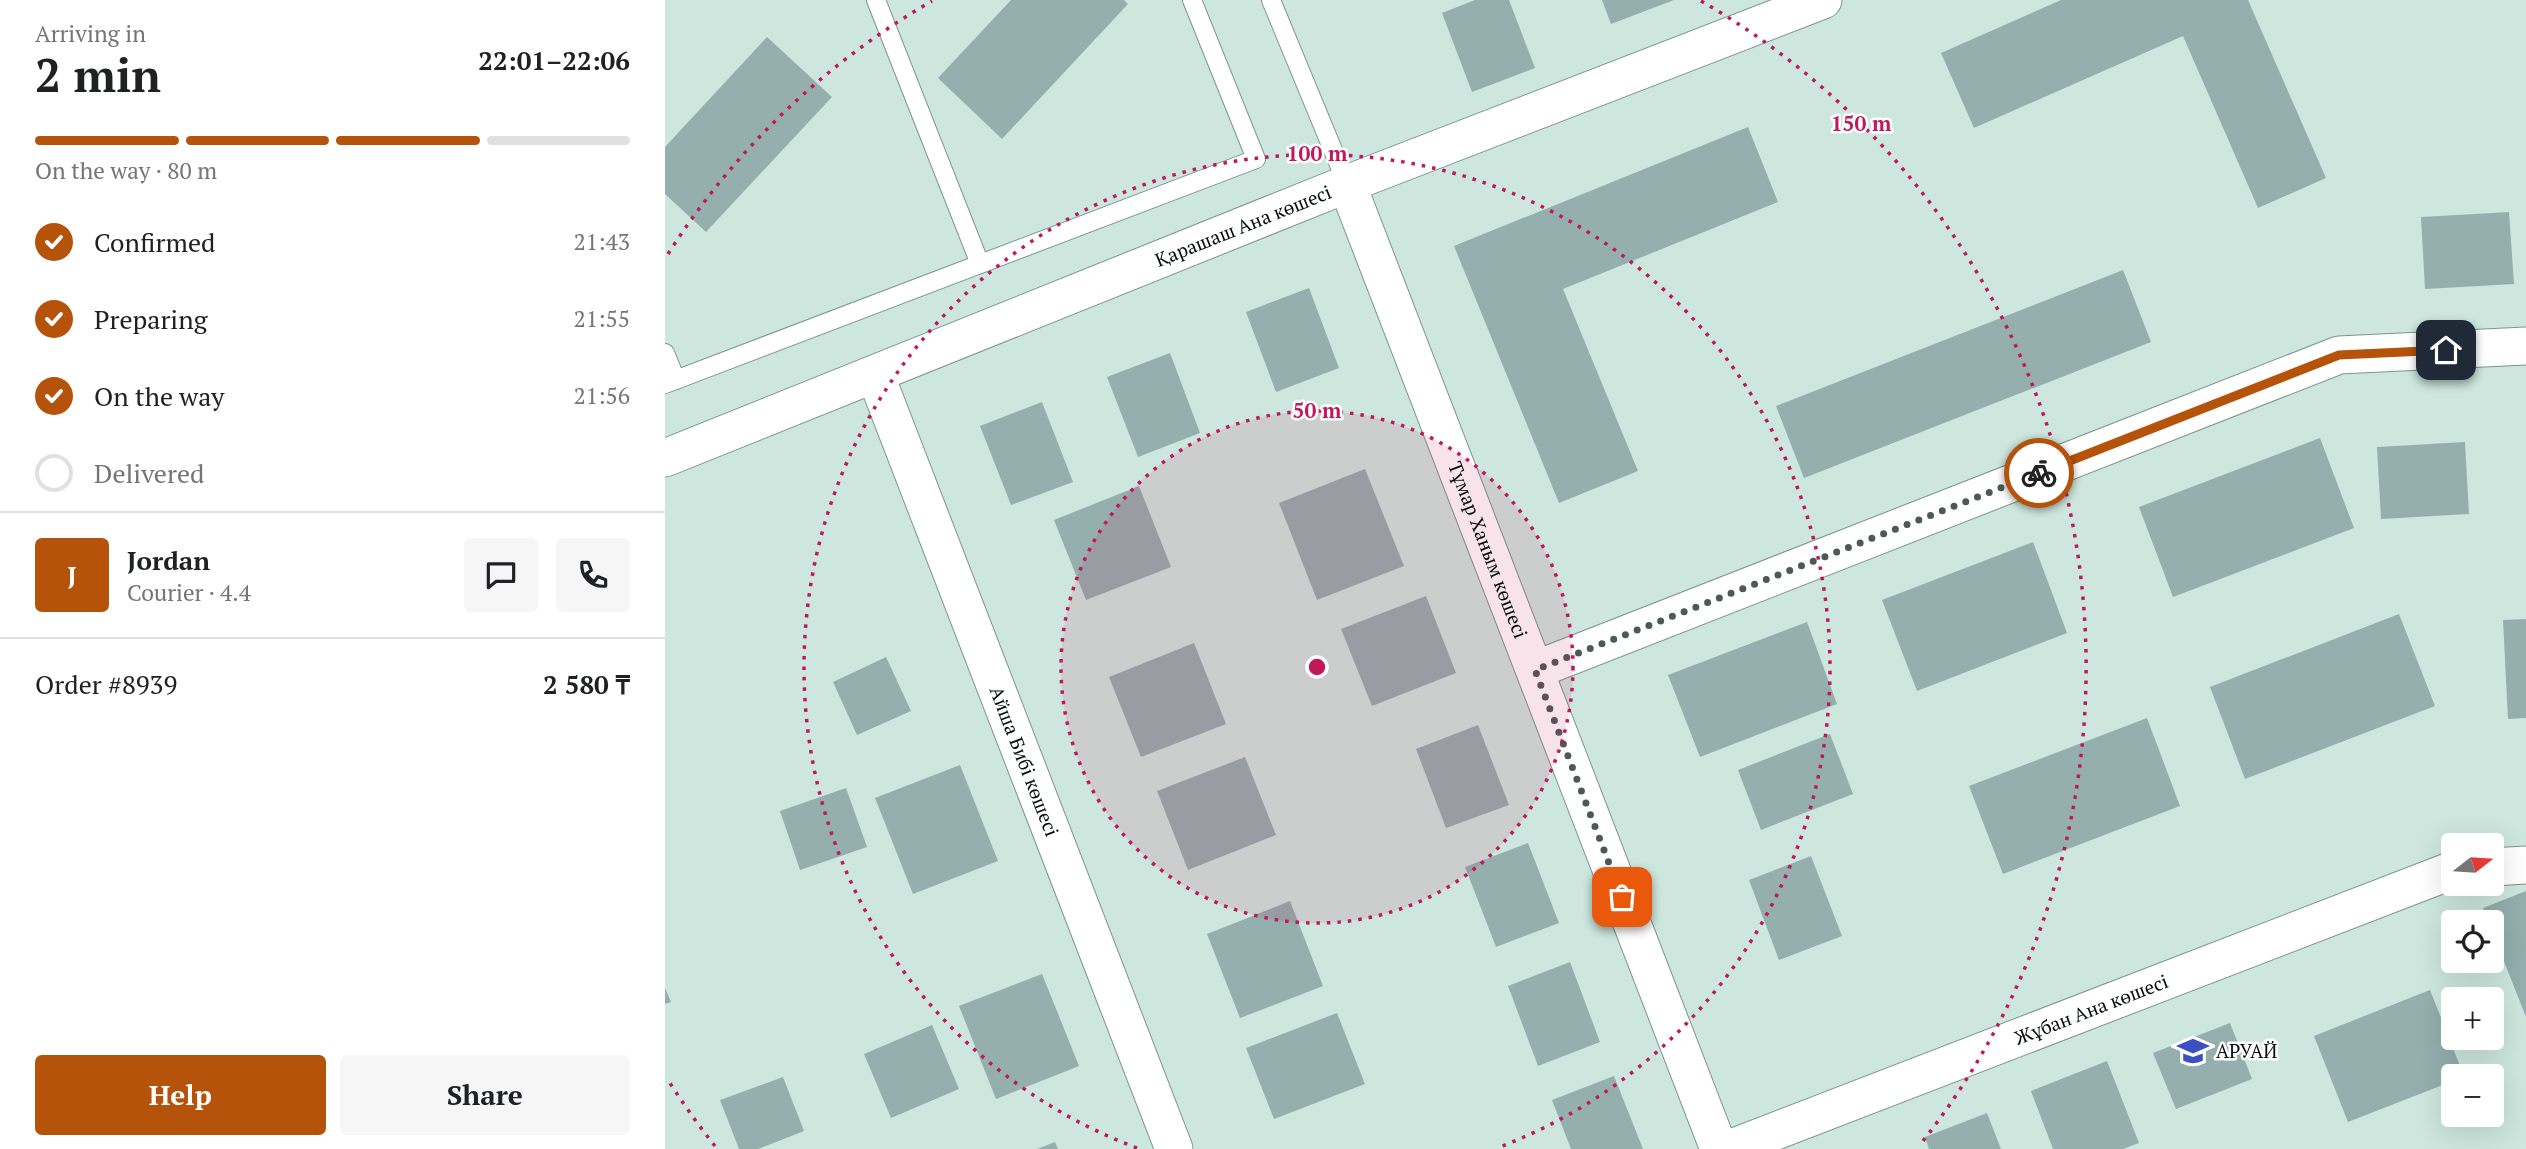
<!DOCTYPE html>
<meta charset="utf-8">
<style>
body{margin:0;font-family:"PT Serif",serif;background:#f6f6f6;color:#202124;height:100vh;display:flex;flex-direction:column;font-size:26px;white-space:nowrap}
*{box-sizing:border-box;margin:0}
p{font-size:23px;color:#757577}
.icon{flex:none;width:38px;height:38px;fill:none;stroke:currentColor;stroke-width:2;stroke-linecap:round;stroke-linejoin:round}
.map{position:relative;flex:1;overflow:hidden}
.drawer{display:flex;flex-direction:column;background:#fff;width:665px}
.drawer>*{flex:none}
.needle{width:46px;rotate:73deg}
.buttons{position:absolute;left:1776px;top:833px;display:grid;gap:14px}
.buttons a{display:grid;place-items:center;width:63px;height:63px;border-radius:7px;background:#fff;box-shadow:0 7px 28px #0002;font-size:35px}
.pin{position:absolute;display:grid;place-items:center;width:60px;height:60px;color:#fff;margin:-30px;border-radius:14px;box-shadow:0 4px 10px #0006}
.courier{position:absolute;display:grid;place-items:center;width:70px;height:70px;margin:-35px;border:5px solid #b45309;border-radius:50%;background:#fff;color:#222;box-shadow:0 2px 9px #0007}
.head em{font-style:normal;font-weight:700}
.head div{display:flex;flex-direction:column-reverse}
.head{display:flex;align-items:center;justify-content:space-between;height:119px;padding:0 35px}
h1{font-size:46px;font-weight:700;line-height:52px}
.bar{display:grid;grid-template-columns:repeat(4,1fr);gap:10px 7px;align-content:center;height:84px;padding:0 35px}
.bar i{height:9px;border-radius:5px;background:#e0e0e0}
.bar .active{background:#b45309}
.bar p{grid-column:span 4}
.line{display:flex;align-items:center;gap:18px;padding:0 35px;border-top:2px solid #e0e0e0}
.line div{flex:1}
.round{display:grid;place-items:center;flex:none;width:74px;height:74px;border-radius:7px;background:#f6f6f6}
ol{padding:0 35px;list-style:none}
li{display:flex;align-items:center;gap:21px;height:77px}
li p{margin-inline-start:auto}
li .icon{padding:7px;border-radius:50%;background:#b45309;color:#fff;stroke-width:4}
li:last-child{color:#757577}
li i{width:38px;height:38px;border:4px solid #e0e0e0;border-radius:50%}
.cta{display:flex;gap:14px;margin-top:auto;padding:14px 35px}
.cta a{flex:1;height:80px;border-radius:7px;background:#b45309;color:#fff;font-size:28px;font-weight:700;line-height:80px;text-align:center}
.cta a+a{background:#f6f6f6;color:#202124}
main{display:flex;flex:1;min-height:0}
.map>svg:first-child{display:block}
.building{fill:#94afae}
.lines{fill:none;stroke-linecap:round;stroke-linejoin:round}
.service-casing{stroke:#7c948c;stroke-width:20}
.minor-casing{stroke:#7c948c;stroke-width:39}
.service{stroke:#fff;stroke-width:18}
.minor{stroke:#fff;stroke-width:37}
.done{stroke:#4c5a55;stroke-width:7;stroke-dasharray:0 12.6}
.route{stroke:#b45309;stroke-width:9}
.ring{fill:none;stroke:#c2185b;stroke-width:3.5;stroke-dasharray:3.5 7}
.labels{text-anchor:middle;stroke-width:5;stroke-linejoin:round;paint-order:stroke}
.street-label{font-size:19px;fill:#060e0b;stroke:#fff}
.poi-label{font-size:19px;fill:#060e0b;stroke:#fff;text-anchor:start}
.centre{fill:#c2185b;stroke:#fff;stroke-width:3.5}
.ring-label{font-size:21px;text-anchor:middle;font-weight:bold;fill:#c2185b;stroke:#fff;stroke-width:5;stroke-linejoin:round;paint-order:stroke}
</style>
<main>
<section class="drawer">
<div class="head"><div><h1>2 min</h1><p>Arriving in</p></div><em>22:01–22:06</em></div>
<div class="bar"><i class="active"></i><i class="active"></i><i class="active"></i><i></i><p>On the way · 80 m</p></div>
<ol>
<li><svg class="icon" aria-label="check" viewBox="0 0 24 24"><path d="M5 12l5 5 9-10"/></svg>Confirmed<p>21:43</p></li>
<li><svg class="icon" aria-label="check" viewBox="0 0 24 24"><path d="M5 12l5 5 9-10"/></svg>Preparing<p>21:55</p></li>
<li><svg class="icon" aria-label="check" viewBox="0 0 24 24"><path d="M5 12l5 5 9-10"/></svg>On the way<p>21:56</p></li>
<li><i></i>Delivered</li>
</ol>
<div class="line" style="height:126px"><b class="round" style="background:#b45309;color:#fff">J</b><div><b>Jordan</b><p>Courier · 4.4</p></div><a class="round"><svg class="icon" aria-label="chat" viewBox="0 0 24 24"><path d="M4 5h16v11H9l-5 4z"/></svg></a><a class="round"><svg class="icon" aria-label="phone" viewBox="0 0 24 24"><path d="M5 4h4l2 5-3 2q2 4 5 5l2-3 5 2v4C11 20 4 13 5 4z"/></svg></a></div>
<div class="line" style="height:91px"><div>Order #8939</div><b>2 580 ₸</b></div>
<div class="cta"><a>Help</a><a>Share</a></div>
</section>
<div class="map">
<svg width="1861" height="1149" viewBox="0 0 1861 1149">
<rect width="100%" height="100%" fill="#cde7de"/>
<g class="building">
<polygon points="346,0 459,0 463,4 337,139 273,78"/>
<polygon points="810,0 844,0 870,68 807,92 777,13"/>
<polygon points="937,0 1009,0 946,24"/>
<polygon points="1396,0 1583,0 1661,178 1593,208 1518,36 1309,128 1276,53"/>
<polygon points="102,37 167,97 41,232 0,194 0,147"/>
<polygon points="1083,127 1113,202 898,289 973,471 894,503 789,246"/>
<polygon points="1844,212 1849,284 1760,289 1756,217"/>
<polygon points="1458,270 1486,342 1139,478 1111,406"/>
<polygon points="644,288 674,368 611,392 581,312"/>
<polygon points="505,353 535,433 473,457 442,377"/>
<polygon points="377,402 408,482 346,505 315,426"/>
<polygon points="1655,438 1689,528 1508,597 1474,507"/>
<polygon points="1800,442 1804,514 1716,519 1712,447"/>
<polygon points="700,469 739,566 652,600 614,503"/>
<polygon points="474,486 506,567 421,600 389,520"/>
<polygon points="1368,542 1402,633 1252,691 1217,600"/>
<polygon points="761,596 791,673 707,706 676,629"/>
<polygon points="1734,614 1770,706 1580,779 1545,687"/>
<polygon points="1861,619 1861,718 1843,719 1838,620"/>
<polygon points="1142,622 1172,704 1035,757 1003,675"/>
<polygon points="529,643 561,724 476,757 444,677"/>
<polygon points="221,657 246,711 192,735 168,682"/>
<polygon points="1482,718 1515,806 1338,874 1304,786"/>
<polygon points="813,725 844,805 781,828 751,749"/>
<polygon points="1165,734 1188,794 1096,830 1073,770"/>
<polygon points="580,757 611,835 523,870 492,791"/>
<polygon points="295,765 333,861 248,894 210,798"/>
<polygon points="181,788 202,847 135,870 115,811"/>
<polygon points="863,843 894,923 831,947 800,867"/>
<polygon points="1146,856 1177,936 1114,960 1084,880"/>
<polygon points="1861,891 1861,1017 1827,931 1827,922 1824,922 1818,908"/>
<polygon points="625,901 658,986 575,1018 542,934"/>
<polygon points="905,962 935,1042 873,1066 843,986"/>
<polygon points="377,974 414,1066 331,1099 294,1006"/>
<polygon points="0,988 6,1002 0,1004"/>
<polygon points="1765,990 1799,1076 1788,1076 1788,1081 1683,1122 1649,1036"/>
<polygon points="672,1013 700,1084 609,1119 581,1048"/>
<polygon points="1565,1023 1587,1079 1511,1109 1488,1053"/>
<polygon points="267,1025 294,1089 226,1118 199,1054"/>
<polygon points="1442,1061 1474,1143 1458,1149 1388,1149 1366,1091"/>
<polygon points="949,1076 978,1149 906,1149 887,1100"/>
<polygon points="118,1077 139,1131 93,1149 74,1149 55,1100"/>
<polygon points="1322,1113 1336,1149 1264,1149 1260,1137"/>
<polygon points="390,1142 393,1149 372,1149"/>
</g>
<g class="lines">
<defs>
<g id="service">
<polyline points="211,0 315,264"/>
<polyline points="606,0 682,184"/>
<polyline points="0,353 11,380"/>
<polyline points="0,384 591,159 527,0"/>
</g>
<g id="minor">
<path id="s1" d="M682,184L1054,1149"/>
<path id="s2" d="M210,374L509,1149"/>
<path id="s3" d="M0,458L682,184L1158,0"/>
<polyline points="870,670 1674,355 1861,346"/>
<polyline points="1827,867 1861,865"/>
<path id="s4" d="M1064,1149L1788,870"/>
</g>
</defs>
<use href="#service" class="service-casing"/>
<use href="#minor" class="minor-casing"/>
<use href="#service" class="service"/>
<use href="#minor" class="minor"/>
</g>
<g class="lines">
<polyline class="done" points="957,897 870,670 1374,473"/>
<polyline class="route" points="1374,473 1674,355 1781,350"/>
</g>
<circle cx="652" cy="667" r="256" fill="#c2185b" fill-opacity=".12"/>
<g class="ring">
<circle cx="652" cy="667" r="256"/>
<path d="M472 1148A513 513 0 1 1 832 1148"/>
<path d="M50 1146A769 769 0 0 1 3 1080M3 254A769 769 0 0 1 267 1M1036 1A769 769 0 0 1 1254 1146"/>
</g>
<defs>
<symbol id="school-bare" viewBox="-9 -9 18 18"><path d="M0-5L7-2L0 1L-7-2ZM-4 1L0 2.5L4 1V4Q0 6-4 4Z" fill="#3b50c3" stroke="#fff" stroke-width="2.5" paint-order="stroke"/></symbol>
</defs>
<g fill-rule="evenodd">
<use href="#school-bare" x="1506" y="1029" width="44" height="44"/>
</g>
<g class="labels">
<g class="street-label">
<text dy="7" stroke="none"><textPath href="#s3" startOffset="623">Қарашаш Ана көшесі</textPath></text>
<text dy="7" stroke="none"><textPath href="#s1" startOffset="392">Тұмар Ханым көшесі</textPath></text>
<text dy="7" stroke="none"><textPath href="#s2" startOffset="415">Айша Бибі көшесі</textPath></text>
<text dy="7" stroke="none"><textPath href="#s4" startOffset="388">Жұбан Ана көшесі</textPath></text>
</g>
<g class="poi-label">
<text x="1551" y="1058">АРУАЙ</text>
</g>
</g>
<circle cx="652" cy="667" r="10" class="centre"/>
<g class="ring-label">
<text x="1196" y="131">150 m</text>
<text x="652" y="161">100 m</text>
<text x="652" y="418">50 m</text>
</g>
</svg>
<div class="buttons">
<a><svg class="needle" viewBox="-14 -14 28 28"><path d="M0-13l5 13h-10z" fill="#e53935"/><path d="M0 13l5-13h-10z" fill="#757577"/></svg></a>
<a><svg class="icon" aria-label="locate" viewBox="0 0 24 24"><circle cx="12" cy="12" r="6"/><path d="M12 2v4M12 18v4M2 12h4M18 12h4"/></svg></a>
<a>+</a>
<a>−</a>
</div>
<div class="pin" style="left:957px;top:897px;background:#ea580c"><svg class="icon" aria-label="bag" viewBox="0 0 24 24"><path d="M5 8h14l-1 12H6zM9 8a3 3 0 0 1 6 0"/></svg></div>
<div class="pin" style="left:1781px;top:350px;background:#1f2937"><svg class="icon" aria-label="home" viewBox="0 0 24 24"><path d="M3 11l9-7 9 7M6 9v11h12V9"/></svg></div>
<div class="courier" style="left:1374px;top:473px"><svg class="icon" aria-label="bike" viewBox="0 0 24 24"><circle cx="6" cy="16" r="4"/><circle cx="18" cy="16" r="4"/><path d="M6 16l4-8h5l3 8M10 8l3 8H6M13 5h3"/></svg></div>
</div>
</main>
